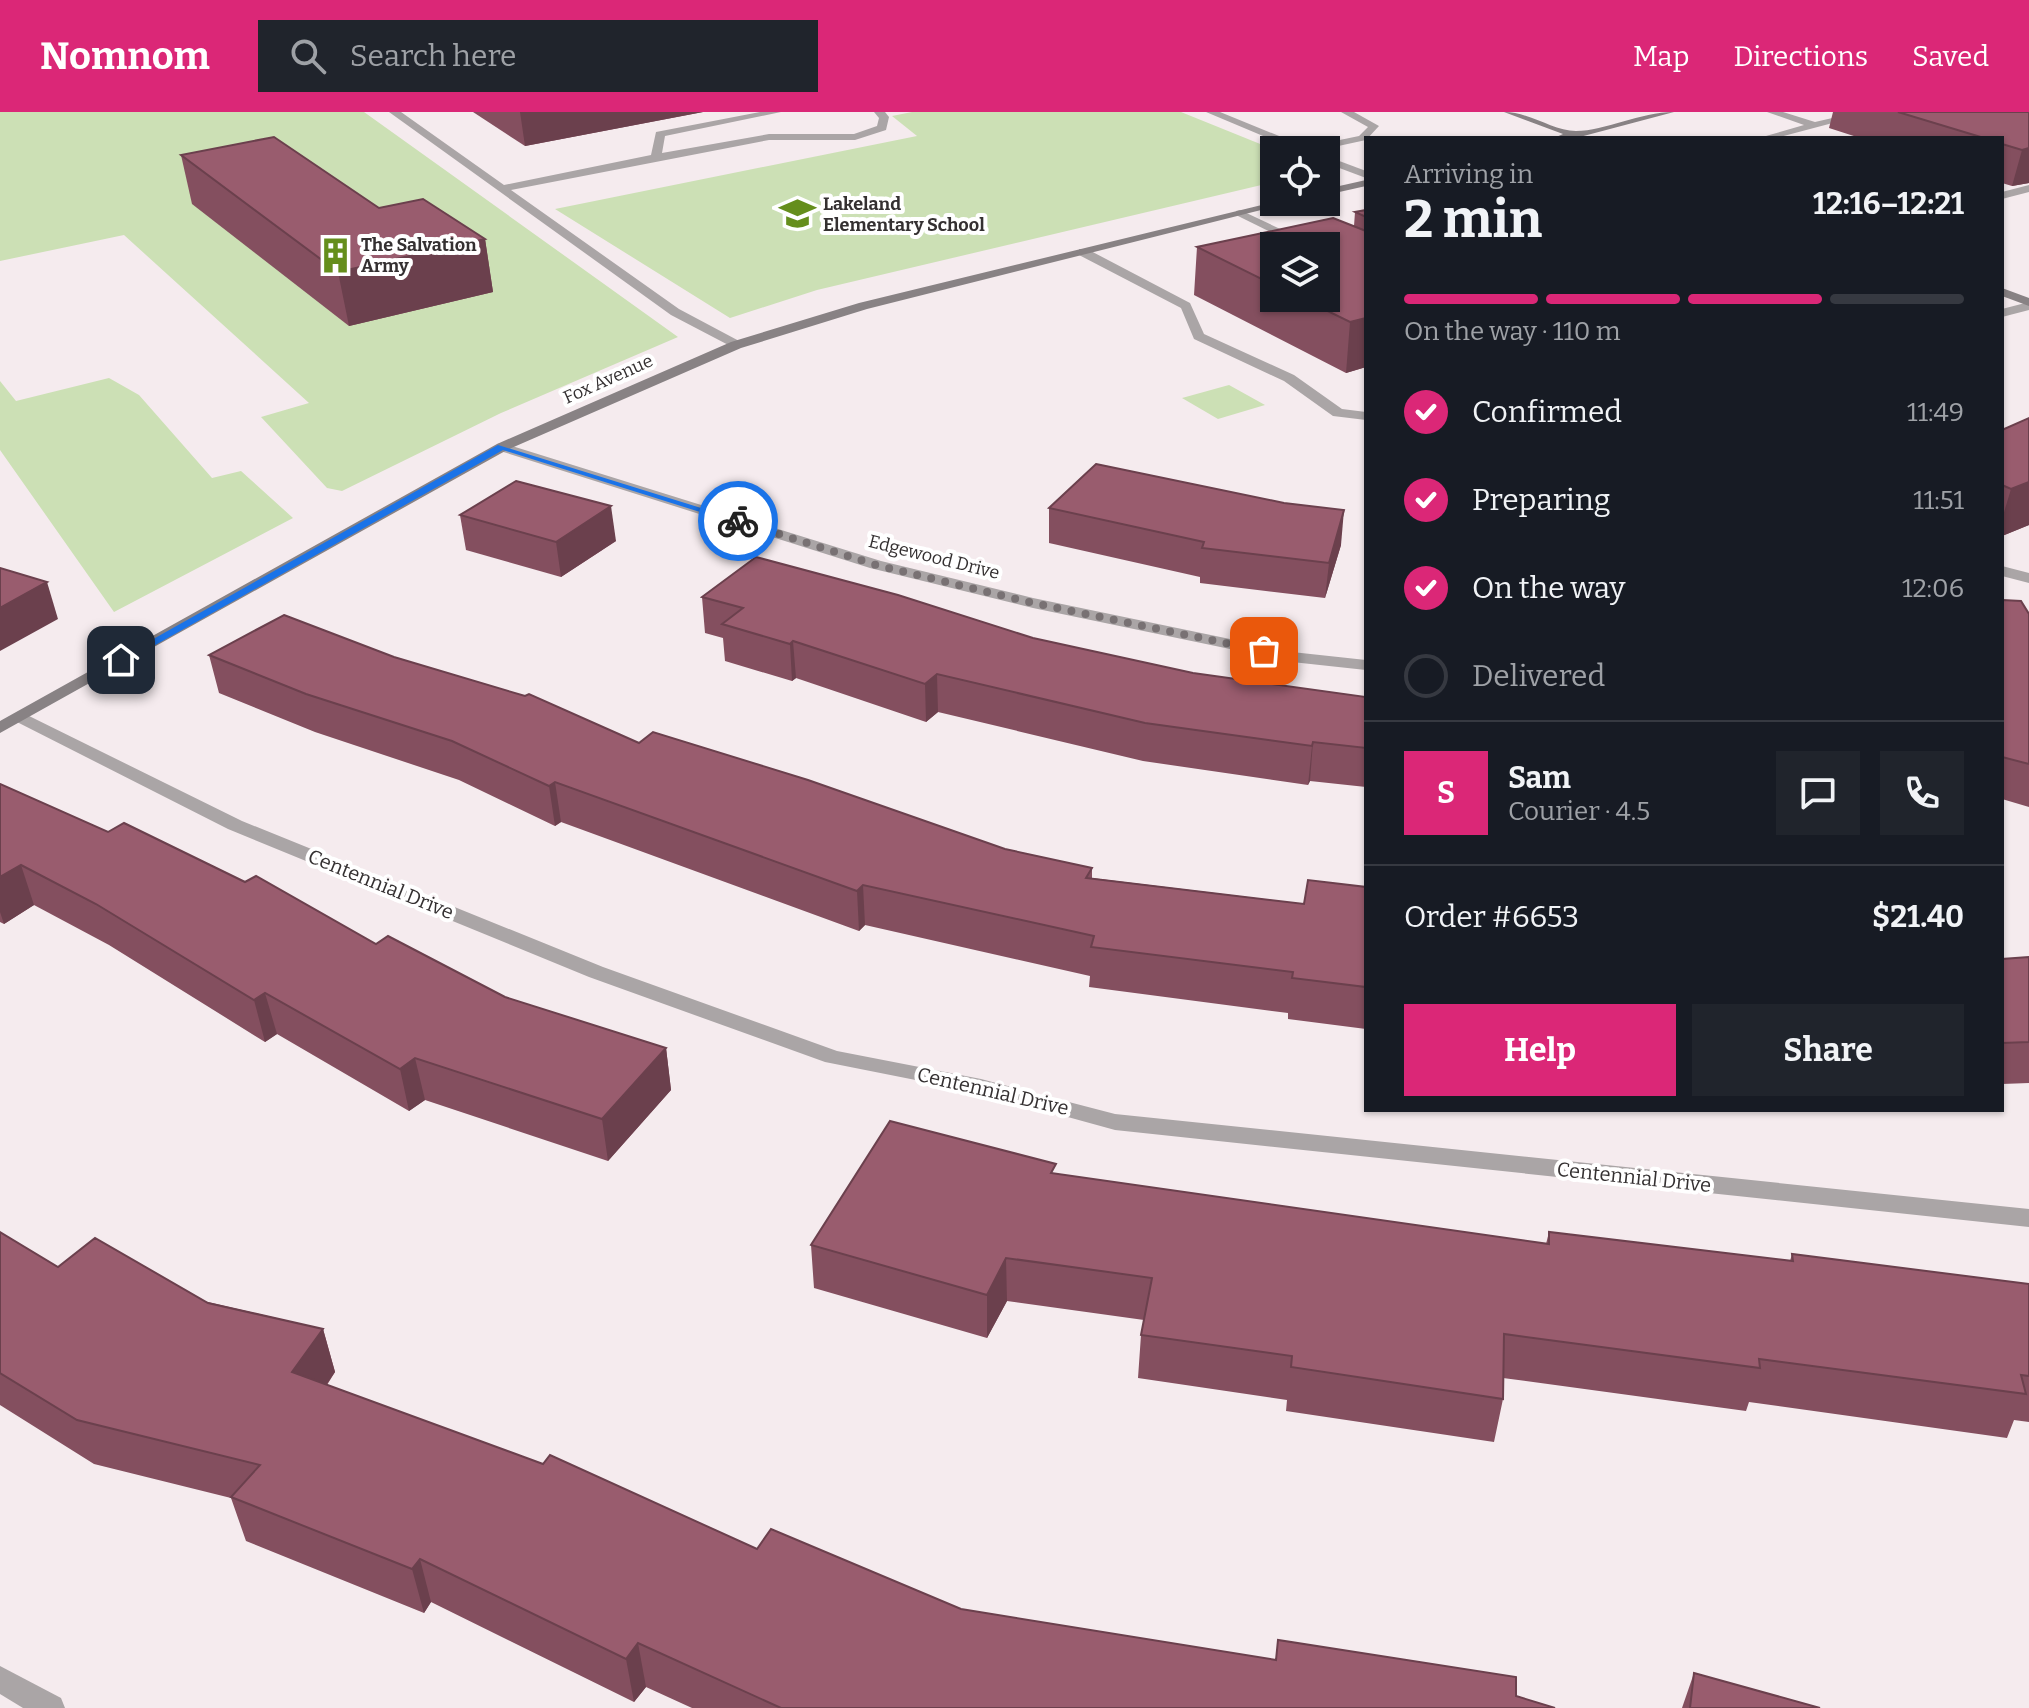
<!DOCTYPE html>
<meta charset="utf-8">
<style>
body{margin:0;font-family:Bitter,serif;background:#20242c;color:#f1f3f6;height:100vh;display:flex;flex-direction:column;font-size:30px;white-space:nowrap}
*{box-sizing:border-box;margin:0}
p{font-size:26px;color:#9ea1a6}
.icon{flex:none;width:44px;height:44px;fill:none;stroke:currentColor;stroke-width:2;stroke-linecap:round;stroke-linejoin:round}
.map{position:relative;flex:1;overflow:hidden}
.side{position:absolute;left:1364px;top:24px;width:640px;height:976px;display:flex;flex-direction:column;background:#171b24;border-radius:0px;box-shadow:0 2px 6px #0004}
.side>*{flex:none}
.fabs{position:absolute;left:1260px;top:24px;display:grid;gap:16px}
.fabs a{display:grid;place-items:center;width:80px;height:80px;border-radius:0px;background:#171b24;box-shadow:0 2px 6px #0004;font-size:40px}
.pin{position:absolute;display:grid;place-items:center;width:68px;height:68px;color:#fff;margin:-34px;border-radius:16px;box-shadow:0 4px 12px #0006}
.courier{position:absolute;display:grid;place-items:center;width:80px;height:80px;margin:-40px;border:6px solid #1a73e8;border-radius:50%;background:#fff;color:#222;box-shadow:0 2px 10px #0007}
.summary em{font-style:normal;font-weight:700}
.summary div{display:flex;flex-direction:column-reverse}
.summary{display:flex;align-items:center;justify-content:space-between;height:136px;padding:0 40px}
h1{font-size:52px;font-weight:700;line-height:60px}
.bar{display:grid;grid-template-columns:repeat(4,1fr);gap:12px 8px;align-content:center;height:96px;padding:0 40px}
.bar i{height:10px;border-radius:6px;background:#363941}
.bar .active{background:#db2777}
.bar p{grid-column:span 4}
.line{display:flex;align-items:center;gap:20px;padding:0 40px;border-top:2px solid #363941}
.line div{flex:1}
.round{display:grid;place-items:center;flex:none;width:84px;height:84px;border-radius:0px;background:#20242c}
ol{padding:0 40px;list-style:none}
li{display:flex;align-items:center;gap:24px;height:88px}
li p{margin-inline-start:auto}
li .icon{padding:8px;border-radius:50%;background:#db2777;color:#fff;stroke-width:4}
li:last-child{color:#9ea1a6}
li i{width:44px;height:44px;border:4px solid #363941;border-radius:50%}
.primary-button{display:flex;gap:16px;margin-top:auto;padding:16px 40px}
.primary-button a{flex:1;height:92px;border-radius:0px;background:#db2777;color:#fff;font-size:32px;font-weight:700;line-height:92px;text-align:center}
.primary-button a+a{background:#20242c;color:#f1f3f6}
header{display:flex;align-items:center;gap:48px;box-sizing:border-box;height:112px;padding:0 40px;background:#db2777;color:#fff}
header strong{font-size:38px}
nav{display:flex;gap:44px;margin-inline-start:auto;font-size:28px}
.search{width:560px;height:72px;background:#20242c;display:flex;align-items:center;gap:20px;box-sizing:border-box;padding:0 28px;border-radius:0px;color:#9ea1a6;font-size:30px}
.map>svg:first-child{display:block}
.green{fill:#cce0b5}
.lines{fill:none;stroke-linecap:round;stroke-linejoin:round}
.lane{fill:#aaa5a6;fill-rule:evenodd}
.street{fill:#aaa5a6;fill-rule:evenodd}
.secondary{fill:#888284;fill-rule:evenodd}
.wall{fill:#844f5f;fill-rule:evenodd}
.shaded-wall{fill:#6b404d}
.building{fill:#995c6e;stroke:#6b404d;stroke-width:2}
.route{fill:#1a73e8}
.done{stroke:#787173;stroke-width:8;stroke-dasharray:0 14.4}
.labels{text-anchor:middle;stroke-width:8;stroke-linejoin:round;paint-order:stroke}
.far-poi-label{font-size:18px;font-weight:bold;fill:#343031;stroke:#fff;text-anchor:start}
.far-street-label{font-size:18px;fill:#343031;stroke:#fff}
.street-label{font-size:20px;fill:#343031;stroke:#fff}
</style>
<header>
<strong>Nomnom</strong>
<div class="search"><svg class="icon" aria-label="search" viewBox="0 0 24 24"><circle cx="10" cy="10" r="6"/><path d="M15 15l6 6"/></svg>Search here</div>
<nav><a>Map</a><a>Directions</a><a>Saved</a></nav>
</header>
<div class="map">
<svg width="2029" height="1596" viewBox="0 0 2029 1596">
<rect width="100%" height="100%" fill="#f5ebee"/>
<g class="green">
<polygon points="0,0 364,0 678,225 501,301 342,379 327,376 261,305 309,291 124,123 0,149"/>
<polygon points="912,0 1181,0 1275,38 1274,70 817,178 730,206 555,97 917,24 892,4"/>
<polygon points="109,266 139,283 212,366 241,359 293,406 114,500 0,338 0,269 16,289"/>
<polygon points="1229,273 1265,293 1218,307 1182,286"/>
</g>
<g class="lines">
<g class="lane">
<polygon points="389,0 401,0 504,73 651,43 656,20 760,0 781,0 665,24 662,41 769,22 854,22 877,14 879,6 874,0 885,0 889,5 886,18 855,28 769,28 511,78 679,197 741,230 742,233 736,237 671,203"/>
<polygon points="1206,0 1220,0 1306,35 1359,24 1368,15 1341,0 1354,0 1379,14 1366,28 1320,38 1296,38"/>
<polygon points="1767,0 1783,0 1815,10 1854,1 1859,4 1776,26 1759,26 1804,13"/>
<polygon points="1326,44 1366,59 1366,66 1326,51"/>
<polygon points="2029,73 2029,80 2002,87 2002,80"/>
<polygon points="1240,98 1312,132 1314,134 1299,134 1236,103 1236,99"/>
<polygon points="1079,137 1087,137 1190,191 1204,222 1294,263 1342,297 1366,300 1366,308 1333,304 1284,269 1194,227 1181,196 1079,143"/>
<polygon points="2029,190 2029,198 2002,205 2002,197"/>
<polygon points="2002,454 2029,461 2029,471 2002,464"/>
</g>
<g class="street">
<polygon points="502,331 881,449 1033,486 1292,540 1366,548 1366,558 1292,550 1033,496 870,456 497,338 497,332"/>
<polygon points="21,600 242,709 603,855 837,939 981,967 1115,1002 2029,1097 2029,1115 1115,1018 981,981 825,950 589,865 228,717 15,609 12,605"/>
<polygon points="0,1554 61,1586 65,1596 23,1596 0,1582"/>
</g>
<g class="secondary">
<path d="M1504,0C1530,0 1553,19 1576,19C1605,19 1640,0 1674,0L1576,26H1554L1563,22Z"/>
<polygon points="1366,68 1366,74 1326,83 1326,77"/>
<polygon points="1274,90 1293,90 867,197 741,236 507,338 0,621 0,609 497,332 731,230 859,191"/>
<polygon points="2002,176 2029,186 2029,194 2002,184"/>
</g>
</g>
<g class="wall">
<polygon points="473,0 703,0 525,34"/>
<polygon points="1833,0 2029,0 2029,71 2012,74 2002,71 2002,26 1860,26 1829,16"/>
<polygon points="181,43 485,127 493,180 349,214 192,92"/>
<path d="M1366,98V255L1346,261L1194,183L1197,135L1354,114L1355,100ZM1274,134L1326,186H1274Z"/>
<polygon points="2002,318 2029,413 2002,424"/>
<polygon points="1049,396 1341,433 1325,486 1200,471 1200,465 1049,431"/>
<polygon points="460,403 616,429 561,465 466,438"/>
<polygon points="702,485 1033,526 1193,561 1366,585 1366,675 1310,669 1308,673 1143,649 938,600 926,610 796,566 792,569 725,549 723,526 705,521"/>
<polygon points="2002,488 2029,502 2029,695 2002,687"/>
<polygon points="209,543 394,545 639,631 1005,737 1092,756 1092,766 1304,792 1366,775 1366,917 1288,907 1288,901 1089,875 1090,864 865,813 859,819 561,710 555,714 459,668 315,620 219,581"/>
<polygon points="0,672 108,720 245,770 376,832 505,885 666,936 671,978 608,1049 425,988 409,999 277,922 265,930 109,833 34,793 4,812 0,810"/>
<polygon points="2029,845 2029,971 2002,972 2002,847"/>
<polygon points="1056,1062 1546,1132 1549,1120 1790,1149 1792,1142 2029,1172 2029,1310 2014,1308 2007,1326 1749,1290 1746,1299 1503,1266 1503,1287 1494,1330 1286,1299 1287,1288 1138,1266 1141,1223 1144,1208 1007,1189 987,1226 814,1176 811,1133"/>
<polygon points="0,1120 58,1155 323,1217 335,1260 327,1273 757,1437 961,1497 1275,1548 1516,1584 1555,1596 692,1596 646,1575 634,1590 431,1490 424,1501 246,1429 231,1386 94,1352 0,1293"/>
<polygon points="1694,1561 1820,1596 1682,1596"/>
</g>
<g class="shaded-wall">
<polygon points="520,0 703,0 525,34"/>
<polygon points="2029,36 2029,71 2012,74 2022,38"/>
<polygon points="485,127 493,180 349,214 338,160"/>
<polygon points="1366,206 1366,255 1346,261 1350,210"/>
<polygon points="2029,370 2029,413 2002,424 2002,407 2011,377"/>
<polygon points="611,394 616,429 561,465 556,430"/>
<polygon points="1344,398 1341,433 1325,486 1329,451"/>
<polygon points="47,470 58,507 0,539 0,496"/>
<polygon points="793,529 796,566 792,569 790,532"/>
<polygon points="937,562 938,600 926,610 925,572"/>
<polygon points="1313,630 1310,669 1308,673 1312,634"/>
<polygon points="555,670 561,710 555,714 549,674"/>
<polygon points="21,753 34,793 4,812 0,800 0,765"/>
<polygon points="863,773 865,813 859,819 857,779"/>
<polygon points="265,881 277,922 265,930 254,888"/>
<polygon points="666,936 671,978 608,1049 602,1007"/>
<polygon points="415,946 425,988 409,999 400,957"/>
<polygon points="1006,1146 1007,1189 987,1226 987,1183"/>
<polygon points="323,1217 335,1260 305,1304 292,1260"/>
<polygon points="420,1447 431,1490 424,1501 412,1457"/>
<polygon points="638,1531 646,1575 634,1590 626,1547"/>
</g>
<g class="building">
<polygon points="1898,0 2029,0 2029,36 2022,38 2002,32 2002,26 1984,26"/>
<polygon points="274,25 379,96 423,87 485,127 338,160 181,43"/>
<polygon points="1366,98 1366,105 1355,100"/>
<polygon points="1333,106 1366,119 1366,206 1350,210 1301,186 1326,186 1326,134 1274,134 1274,173 1197,135"/>
<polygon points="2029,306 2029,370 2011,377 2002,373 2002,318"/>
<polygon points="1096,352 1284,391 1344,398 1329,451 1202,436 1204,430 1049,396"/>
<polygon points="516,369 611,394 556,430 460,403"/>
<polygon points="756,445 898,483 1033,526 1193,561 1366,585 1366,636 1313,630 1312,634 1145,611 937,562 925,572 793,529 790,532 722,512 743,496 702,485"/>
<polygon points="0,456 47,470 0,496"/>
<polygon points="2002,488 2021,489 2029,502 2029,652 2002,645"/>
<polygon points="284,503 394,545 525,584 529,582 639,631 653,620 808,668 1005,737 1092,756 1086,766 1304,792 1308,768 1366,775 1366,875 1292,866 1293,860 1091,835 1094,824 863,773 857,779 555,670 549,674 452,629 306,582 209,543"/>
<polygon points="0,672 108,720 124,711 245,770 256,764 376,832 388,824 505,885 666,936 602,1007 415,946 400,957 265,881 254,888 96,792 21,753 0,765"/>
<polygon points="2029,845 2029,930 2002,931 2002,847"/>
<polygon points="890,1009 1056,1052 1051,1061 1549,1132 1549,1120 1793,1149 1792,1142 2029,1172 2029,1264 2021,1263 2026,1282 1759,1247 1760,1256 1504,1222 1503,1287 1291,1255 1292,1244 1141,1223 1152,1166 1006,1146 987,1183 811,1133"/>
<polygon points="0,1120 58,1155 95,1126 208,1191 323,1217 292,1260 543,1352 550,1343 757,1437 771,1417 961,1497 1276,1548 1278,1528 1516,1565 1516,1584 1555,1596 781,1596 638,1531 626,1547 420,1447 412,1457 231,1385 260,1353 77,1308 0,1261"/>
<polygon points="1694,1561 1820,1596 1690,1596"/>
</g>
<polygon class="route" points="498,333 743,409 735,411 503,338 125,550 116,548"/>
<g class="lines">
<polyline class="done" points="738,409 876,453 1033,491 1264,539"/>
</g>
<defs>
<symbol id="school-bare" viewBox="-9 -9 18 18"><path d="M0-5L7-2L0 1L-7-2ZM-4 1L0 2.5L4 1V4Q0 6-4 4Z" fill="#658e1c" stroke="#fff" stroke-width="2.5" paint-order="stroke"/></symbol>
<symbol id="building-bare" viewBox="-9 -9 18 18"><path d="M-4-6H4V6H1V3H-1V6H-4ZM-2.5-4.3h1.7v1.8h-1.7ZM.8-4.3h1.7v1.8H.8ZM-2.5-1h1.7V.8h-1.7ZM.8-1h1.7V.8H.8Z" fill="#658e1c" stroke="#fff" stroke-width="2.5" paint-order="stroke"/></symbol>
</defs>
<g fill-rule="evenodd">
<use href="#school-bare" x="772" y="76" width="51" height="51"/>
<use href="#building-bare" x="310" y="118" width="51" height="51"/>
</g>
<g class="labels">
<g class="far-poi-label">
<text x="823" y="98">Lakeland<tspan x="823" dy="21">Elementary School</tspan></text>
<text x="361" y="139">The Salvation<tspan x="361" dy="21">Army</tspan></text>
</g>
<g class="far-street-label">
<text transform="translate(608 267) rotate(-24)" y="6">Fox Avenue</text>
<text transform="translate(934 445) rotate(14)" y="6">Edgewood Drive</text>
</g>
<g class="street-label">
<text transform="translate(381 772) rotate(22)" y="7">Centennial Drive</text>
<text transform="translate(993 979) rotate(13)" y="7">Centennial Drive</text>
<text transform="translate(1634 1065) rotate(6)" y="7">Centennial Drive</text>
</g>
</g>
</svg>
<div class="fabs">
<a><svg class="icon" aria-label="locate" viewBox="0 0 24 24"><circle cx="12" cy="12" r="6"/><path d="M12 2v4M12 18v4M2 12h4M18 12h4"/></svg></a>
<a><svg class="icon" aria-label="layers" viewBox="0 0 24 24"><path d="M12 4l9 5-9 5-9-5zM3 14l9 5 9-5"/></svg></a>
</div>
<div class="pin" style="left:1264px;top:539px;background:#ea580c"><svg class="icon" aria-label="bag" viewBox="0 0 24 24"><path d="M5 8h14l-1 12H6zM9 8a3 3 0 0 1 6 0"/></svg></div>
<div class="pin" style="left:121px;top:548px;background:#1f2937"><svg class="icon" aria-label="home" viewBox="0 0 24 24"><path d="M3 11l9-7 9 7M6 9v11h12V9"/></svg></div>
<div class="courier" style="left:738px;top:409px"><svg class="icon" aria-label="bike" viewBox="0 0 24 24"><circle cx="6" cy="16" r="4"/><circle cx="18" cy="16" r="4"/><path d="M6 16l4-8h5l3 8M10 8l3 8H6M13 5h3"/></svg></div>
<section class="side">
<div class="summary"><div><h1>2 min</h1><p>Arriving in</p></div><em>12:16–12:21</em></div>
<div class="bar"><i class="active"></i><i class="active"></i><i class="active"></i><i></i><p>On the way · 110 m</p></div>
<ol>
<li><svg class="icon" aria-label="check" viewBox="0 0 24 24"><path d="M5 12l5 5 9-10"/></svg>Confirmed<p>11:49</p></li>
<li><svg class="icon" aria-label="check" viewBox="0 0 24 24"><path d="M5 12l5 5 9-10"/></svg>Preparing<p>11:51</p></li>
<li><svg class="icon" aria-label="check" viewBox="0 0 24 24"><path d="M5 12l5 5 9-10"/></svg>On the way<p>12:06</p></li>
<li><i></i>Delivered</li>
</ol>
<div class="line" style="height:144px"><b class="round" style="background:#db2777;color:#fff">S</b><div><b>Sam</b><p>Courier · 4.5</p></div><a class="round"><svg class="icon" aria-label="chat" viewBox="0 0 24 24"><path d="M4 5h16v11H9l-5 4z"/></svg></a><a class="round"><svg class="icon" aria-label="phone" viewBox="0 0 24 24"><path d="M5 4h4l2 5-3 2q2 4 5 5l2-3 5 2v4C11 20 4 13 5 4z"/></svg></a></div>
<div class="line" style="height:104px"><div>Order #6653</div><b>$21.40</b></div>
<div class="primary-button"><a>Help</a><a>Share</a></div>
</section>
</div>
